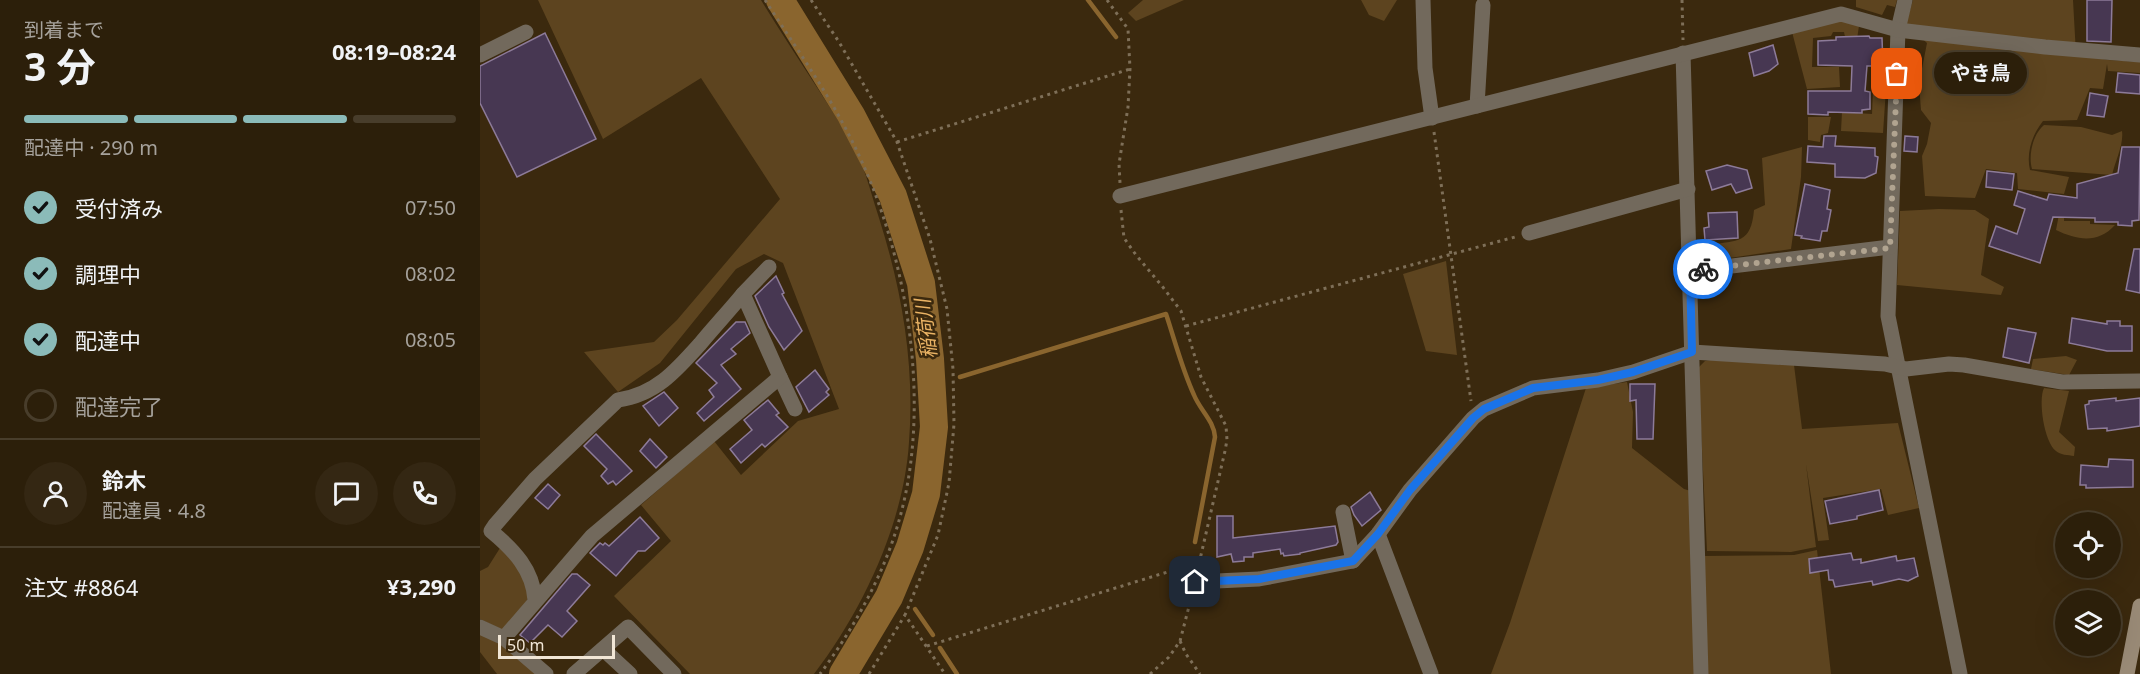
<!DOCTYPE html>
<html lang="ja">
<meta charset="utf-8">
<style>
body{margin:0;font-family:"Noto Sans","Noto Sans JP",sans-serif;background:#342713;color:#f1f3f6;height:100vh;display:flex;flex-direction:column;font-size:22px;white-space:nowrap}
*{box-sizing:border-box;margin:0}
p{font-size:20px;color:#a6a29c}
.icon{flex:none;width:33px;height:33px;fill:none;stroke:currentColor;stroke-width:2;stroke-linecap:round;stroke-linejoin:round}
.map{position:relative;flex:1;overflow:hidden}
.details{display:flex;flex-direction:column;background:#2c1f0a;width:480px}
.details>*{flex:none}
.fabs{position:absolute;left:1575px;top:512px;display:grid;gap:12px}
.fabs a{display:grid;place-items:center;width:66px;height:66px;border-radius:50%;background:#2c1f0a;box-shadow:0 6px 24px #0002,0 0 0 2px #483d2b;font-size:30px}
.scale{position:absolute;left:18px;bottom:15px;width:117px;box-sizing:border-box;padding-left:6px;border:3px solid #f1e6d6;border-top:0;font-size:16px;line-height:21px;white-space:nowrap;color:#f1e6d6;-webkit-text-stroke:4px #3b290e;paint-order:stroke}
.pin{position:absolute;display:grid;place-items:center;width:51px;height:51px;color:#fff;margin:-26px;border-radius:12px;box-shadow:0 3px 9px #0006}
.courier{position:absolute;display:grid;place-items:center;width:60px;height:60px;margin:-30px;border:4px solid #1a73e8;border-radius:50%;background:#fff;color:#222;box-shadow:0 2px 8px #0007}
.bubble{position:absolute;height:42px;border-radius:21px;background:#2c1f0a;box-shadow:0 6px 24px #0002,0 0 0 2px #483d2b;font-size:20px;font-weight:700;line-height:42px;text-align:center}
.headline em{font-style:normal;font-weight:700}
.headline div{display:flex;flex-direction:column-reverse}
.headline{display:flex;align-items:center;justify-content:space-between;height:102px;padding:0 24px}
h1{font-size:39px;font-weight:700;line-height:45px}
.bar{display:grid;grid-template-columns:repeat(4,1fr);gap:9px 6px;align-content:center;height:72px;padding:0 24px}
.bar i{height:8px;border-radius:4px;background:#483d2b}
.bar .selected{background:#8bbbb9}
.bar p{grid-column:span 4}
.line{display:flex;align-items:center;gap:15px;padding:0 24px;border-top:2px solid #483d2b}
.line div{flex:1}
.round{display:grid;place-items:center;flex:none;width:63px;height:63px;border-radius:32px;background:#342713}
ol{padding:0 24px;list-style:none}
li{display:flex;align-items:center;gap:18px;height:66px}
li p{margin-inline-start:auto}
li .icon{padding:6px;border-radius:50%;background:#8bbbb9;color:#111;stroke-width:4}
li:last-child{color:#a6a29c}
li i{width:33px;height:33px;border:3px solid #483d2b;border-radius:50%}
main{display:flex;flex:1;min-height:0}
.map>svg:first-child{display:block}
.green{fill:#5d441f}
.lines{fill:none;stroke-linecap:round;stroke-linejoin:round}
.stream{stroke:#8a652e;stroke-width:4.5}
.river{stroke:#8a652e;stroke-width:28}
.building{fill:#473752;stroke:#8d7b99;stroke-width:1.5}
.path{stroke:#7e6f58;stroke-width:3;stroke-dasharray:3 4.5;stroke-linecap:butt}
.street{stroke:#72695c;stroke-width:15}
.secondary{stroke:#998a76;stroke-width:15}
.done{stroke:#b1a490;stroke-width:6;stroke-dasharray:0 10.8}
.route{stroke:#1a73e8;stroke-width:8}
.labels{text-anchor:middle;stroke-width:5;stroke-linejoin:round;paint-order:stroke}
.water-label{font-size:20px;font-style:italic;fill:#eab364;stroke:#3b290e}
</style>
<main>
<section class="details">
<div class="headline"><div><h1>3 分</h1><p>到着まで</p></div><em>08:19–08:24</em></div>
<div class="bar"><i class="selected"></i><i class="selected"></i><i class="selected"></i><i></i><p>配達中 · 290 m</p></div>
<ol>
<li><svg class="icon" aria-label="check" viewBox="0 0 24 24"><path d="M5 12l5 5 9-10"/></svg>受付済み<p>07:50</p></li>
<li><svg class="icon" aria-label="check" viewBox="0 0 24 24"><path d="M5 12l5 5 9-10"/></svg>調理中<p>08:02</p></li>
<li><svg class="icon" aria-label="check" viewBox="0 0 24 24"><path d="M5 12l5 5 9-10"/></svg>配達中<p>08:05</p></li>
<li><i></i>配達完了</li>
</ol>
<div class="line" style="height:108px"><a class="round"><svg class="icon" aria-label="person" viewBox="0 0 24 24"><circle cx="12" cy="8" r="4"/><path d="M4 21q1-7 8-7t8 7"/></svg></a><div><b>鈴木</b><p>配達員 · 4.8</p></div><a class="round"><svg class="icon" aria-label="chat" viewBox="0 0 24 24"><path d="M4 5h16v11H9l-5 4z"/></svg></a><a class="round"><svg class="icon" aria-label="phone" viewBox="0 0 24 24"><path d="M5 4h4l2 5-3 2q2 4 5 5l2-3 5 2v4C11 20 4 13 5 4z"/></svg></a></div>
<div class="line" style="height:78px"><div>注文 #8864</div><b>¥3,290</b></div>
</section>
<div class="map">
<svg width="1660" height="674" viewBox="0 0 1660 674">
<rect width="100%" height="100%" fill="#3b290e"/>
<g class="green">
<path d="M58,0H281C300,31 320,61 340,92C354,114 370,137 381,162C388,180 393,200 399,218C422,290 435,366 429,442C424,523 383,610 334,674H210L134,596L191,541L161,505L234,441L261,475L318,421L359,409L303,263L284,254L256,269L180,363L138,392L104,352L174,342L197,320L300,199L221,78L123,139Z"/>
<polygon points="663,0 704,0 656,21 648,13"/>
<polygon points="881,0 917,0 904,21 889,15"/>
<polygon points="1376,0 1417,0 1415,7 1407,5 1402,15 1376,7"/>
<path d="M1433,0H1593L1596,54L1628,60L1660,62V73L1628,71L1627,64L1623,89L1610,88L1597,120L1563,121C1552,135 1546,153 1550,170L1589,177L1584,194L1538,189L1537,173L1506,169L1495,198L1445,196L1442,156L1447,144L1451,123L1441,110L1439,84L1447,43L1426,24Z"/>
<polygon points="1359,20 1379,26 1377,39 1365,37 1364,32 1353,32 1351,36 1333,38 1332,67 1359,67 1360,87 1327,89 1312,32"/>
<polygon points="1406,89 1403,133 1361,131 1362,112 1392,114 1393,90"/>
<polygon points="1328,117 1351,117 1348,133 1341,135 1340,142 1328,140"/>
<path d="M1564,125L1601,127L1632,135L1642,131C1644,144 1635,162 1632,175L1552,169C1548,155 1553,134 1564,125Z"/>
<path d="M1322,147L1321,177L1311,249L1229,261V245C1258,240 1271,244 1274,210L1285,205L1282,158Z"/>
<path d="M1581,204L1585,205L1584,221H1610V224L1635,225C1618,244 1597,240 1576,230Z"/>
<polygon points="1459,209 1495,210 1509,219 1501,275 1524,287 1521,295 1417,285 1420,211"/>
<polygon points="966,261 977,355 946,351 923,274"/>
<polygon points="1586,356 1597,360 1589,375 1551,369 1553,359"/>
<polygon points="1231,360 1314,365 1322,429 1418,423 1439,508 1408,515 1401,489 1343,498 1349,540 1338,541 1326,464 1336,547 1311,552 1227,551 1218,368 1225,361"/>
<polygon points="1147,382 1153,412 1152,448 1204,489 1211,491 1215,674 1011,674 1030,623 1106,388"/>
<path d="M1564,388L1589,391L1579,432L1595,447L1594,456C1588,455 1580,455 1576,451C1564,442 1558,400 1564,388Z"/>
<path d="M20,548C33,560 57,580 47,600C42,611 30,621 23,630L0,619V571L8,567Z"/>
<polygon points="1337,550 1351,674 1228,674 1223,556 1314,555"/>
<polygon points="0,633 44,658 59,674 17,674 0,652"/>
</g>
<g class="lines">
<g class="stream">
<polyline points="608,0 636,37"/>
<path d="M480,377L686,314C695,341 702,369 714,395C720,410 734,421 735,437L715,542"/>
<polyline points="435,609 453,635"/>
<polyline points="460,648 477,674"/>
</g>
<polyline class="river" points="300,0 371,115 413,196 441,283 450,359 454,427 446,494 430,547 409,597 363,674"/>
</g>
<g class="building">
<polygon points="1607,0 1632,0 1631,42 1607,41"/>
<polygon points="65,33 116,139 37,177 0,103 0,66"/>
<polygon points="1389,36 1390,38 1402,38 1403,66 1387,66 1385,91 1390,92 1390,109 1382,110 1382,113 1348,112 1348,115 1328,114 1328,91 1371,91 1372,66 1338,65 1338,41 1356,40 1356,37"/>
<polygon points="1293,45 1298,64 1289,71 1274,76 1269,53"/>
<polygon points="1638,73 1660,75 1660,94 1636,92"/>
<polygon points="1610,93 1628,96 1624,117 1607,115"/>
<polygon points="1344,136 1356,136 1355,146 1395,148 1395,156 1398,157 1396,173 1385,178 1355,177 1355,164 1327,162 1328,146 1343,147"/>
<polygon points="1425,136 1438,137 1437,152 1424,151"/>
<polygon points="1642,147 1660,147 1659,220 1652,221 1652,226 1638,225 1638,222 1615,222 1615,218 1573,217 1560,263 1509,246 1516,226 1537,234 1545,209 1534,205 1538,191 1567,200 1569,194 1597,198 1597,184 1638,173"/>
<polygon points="1247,165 1267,170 1272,188 1256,193 1251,184 1232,190 1226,171"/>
<polygon points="1507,171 1534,174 1532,190 1506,187"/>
<polygon points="1325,184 1350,190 1347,209 1351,210 1347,231 1342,231 1340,241 1321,238 1322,236 1315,235"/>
<polygon points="1257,212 1258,238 1225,240 1224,228 1229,227 1228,213"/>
<polygon points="1654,249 1660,249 1660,293 1646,290"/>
<polygon points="296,276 304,293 302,294 322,331 304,350 289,327 275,296"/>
<polygon points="1592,318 1627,324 1627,321 1640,321 1640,326 1652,326 1652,351 1627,351 1589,343"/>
<polygon points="256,322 265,322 270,333 251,349 256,354 241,365 261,389 224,421 217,413 234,397 229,390 237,383 216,363"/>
<polygon points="1528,328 1556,333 1549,363 1523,357"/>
<polygon points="335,370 349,389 346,392 349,395 329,412 316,387"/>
<polygon points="1150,384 1175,384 1173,439 1157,439 1156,400 1150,401"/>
<polygon points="184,392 198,408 179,426 163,406"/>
<polygon points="1636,398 1636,401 1660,398 1660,426 1627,431 1627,428 1608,429 1605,405 1609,404 1609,401"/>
<polygon points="288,400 299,413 296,415 308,427 285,447 282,444 261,463 250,449 272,430 264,420"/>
<polygon points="116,434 152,471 136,485 133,481 128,484 121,476 127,469 104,446"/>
<polygon points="170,439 187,457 176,468 160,451"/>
<polygon points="1629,459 1653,460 1653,487 1606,488 1606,485 1600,485 1601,465 1628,467"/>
<polygon points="68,484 80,495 68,509 55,498"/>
<polygon points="1399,490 1403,510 1377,516 1377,519 1350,524 1345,501"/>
<polygon points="890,492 901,510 882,526 874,515 871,507"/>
<polygon points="737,516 753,516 753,538 855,526 858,542 856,545 820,553 820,554 804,556 803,553 801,554 800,549 773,553 773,557 764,557 764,561 753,562 751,554 737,557"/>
<polygon points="160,517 179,538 165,551 158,551 136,576 110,553 120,543 123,545 125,543 129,546"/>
<polygon points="1371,553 1373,560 1381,559 1381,563 1416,556 1417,561 1434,558 1438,576 1428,581 1419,579 1393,585 1392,581 1355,587 1353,580 1349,580 1348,570 1330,573 1329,559"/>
<polygon points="92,574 97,574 110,585 87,611 97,621 82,637 68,625 50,643 40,635"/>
</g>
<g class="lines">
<g class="path">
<path d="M285,0C316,48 350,95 375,147C427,253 452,402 420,517C405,573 374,628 340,674"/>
<polyline points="331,0 359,42 417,142 450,239 467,309 473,369 474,424 469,483 458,535 425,615 465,674"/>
<polyline points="627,0 648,29 650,69 648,107 639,164 640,183"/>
<polyline points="1202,0 1203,40"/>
<polyline points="954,132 991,401"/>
<polyline points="417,142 650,69"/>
<polyline points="641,210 644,238 656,255 682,286 701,311 721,377 746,426 747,440 745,451 718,568"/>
<polyline points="706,326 1035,237"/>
<polyline points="700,641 706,654 720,674"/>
<polyline points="447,646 720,562"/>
<polyline points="389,674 425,615"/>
<polyline points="670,674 689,657 700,641 712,595"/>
</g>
<g class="street">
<polyline points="943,0 945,68 952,118"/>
<polyline points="1425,0 1418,30 1408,316 1480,674"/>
<polyline points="1203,53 1221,674"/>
<polyline points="0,55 46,32"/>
<polyline points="997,106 1003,5"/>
<polyline points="640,196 1361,14 1418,30 1565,47 1660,55"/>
<polyline points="1049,233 1208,189"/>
<polyline points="1210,271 1410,247"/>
<polyline points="263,294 289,267"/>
<polyline points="300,377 315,409"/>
<polyline points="863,512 873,561"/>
<polyline points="898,534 951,674"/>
<polyline points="715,582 779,579 873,561 898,534 930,490 993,418 1004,409 1053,388 1118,380 1153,372 1212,352 1405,364 1426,369 1469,364 1484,365 1582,382 1660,381"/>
<polyline points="0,627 24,638 66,674"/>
<path d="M24,638L112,536L300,377L263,294C249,311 234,327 220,344C196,371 175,395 138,400L55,479L15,525L11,531C34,550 53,570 55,600"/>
<polyline points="123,649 150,674"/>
<polyline points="94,674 148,627 194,674"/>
</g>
<polyline class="secondary" points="1647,674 1660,606"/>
</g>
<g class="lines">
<polyline class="done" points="1223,269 1410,248 1417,74"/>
<polyline class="route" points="715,582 779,579 873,561 898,534 930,490 993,418 1004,409 1053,388 1118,380 1153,372 1212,352 1210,271 1223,269"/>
</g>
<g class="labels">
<g class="water-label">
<text transform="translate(446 329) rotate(-97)" y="7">稲荷川</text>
</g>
</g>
</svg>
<div class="fabs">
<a><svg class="icon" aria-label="locate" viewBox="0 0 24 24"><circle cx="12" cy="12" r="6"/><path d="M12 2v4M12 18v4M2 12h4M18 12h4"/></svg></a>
<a><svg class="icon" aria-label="layers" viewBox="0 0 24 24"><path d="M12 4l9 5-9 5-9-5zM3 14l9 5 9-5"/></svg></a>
</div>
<div class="scale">50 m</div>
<div class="pin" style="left:1417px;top:74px;background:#ea580c"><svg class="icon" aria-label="bag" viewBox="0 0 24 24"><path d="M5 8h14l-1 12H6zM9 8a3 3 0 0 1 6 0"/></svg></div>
<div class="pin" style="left:715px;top:582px;background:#1f2937"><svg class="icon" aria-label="home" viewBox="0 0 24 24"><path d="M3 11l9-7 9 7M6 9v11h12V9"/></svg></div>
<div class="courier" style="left:1223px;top:269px"><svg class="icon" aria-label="bike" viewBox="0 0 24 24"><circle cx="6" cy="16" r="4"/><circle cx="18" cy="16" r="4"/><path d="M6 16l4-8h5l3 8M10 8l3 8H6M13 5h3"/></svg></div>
<div class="bubble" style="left:1454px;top:52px;width:93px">やき鳥</div>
</div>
</main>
